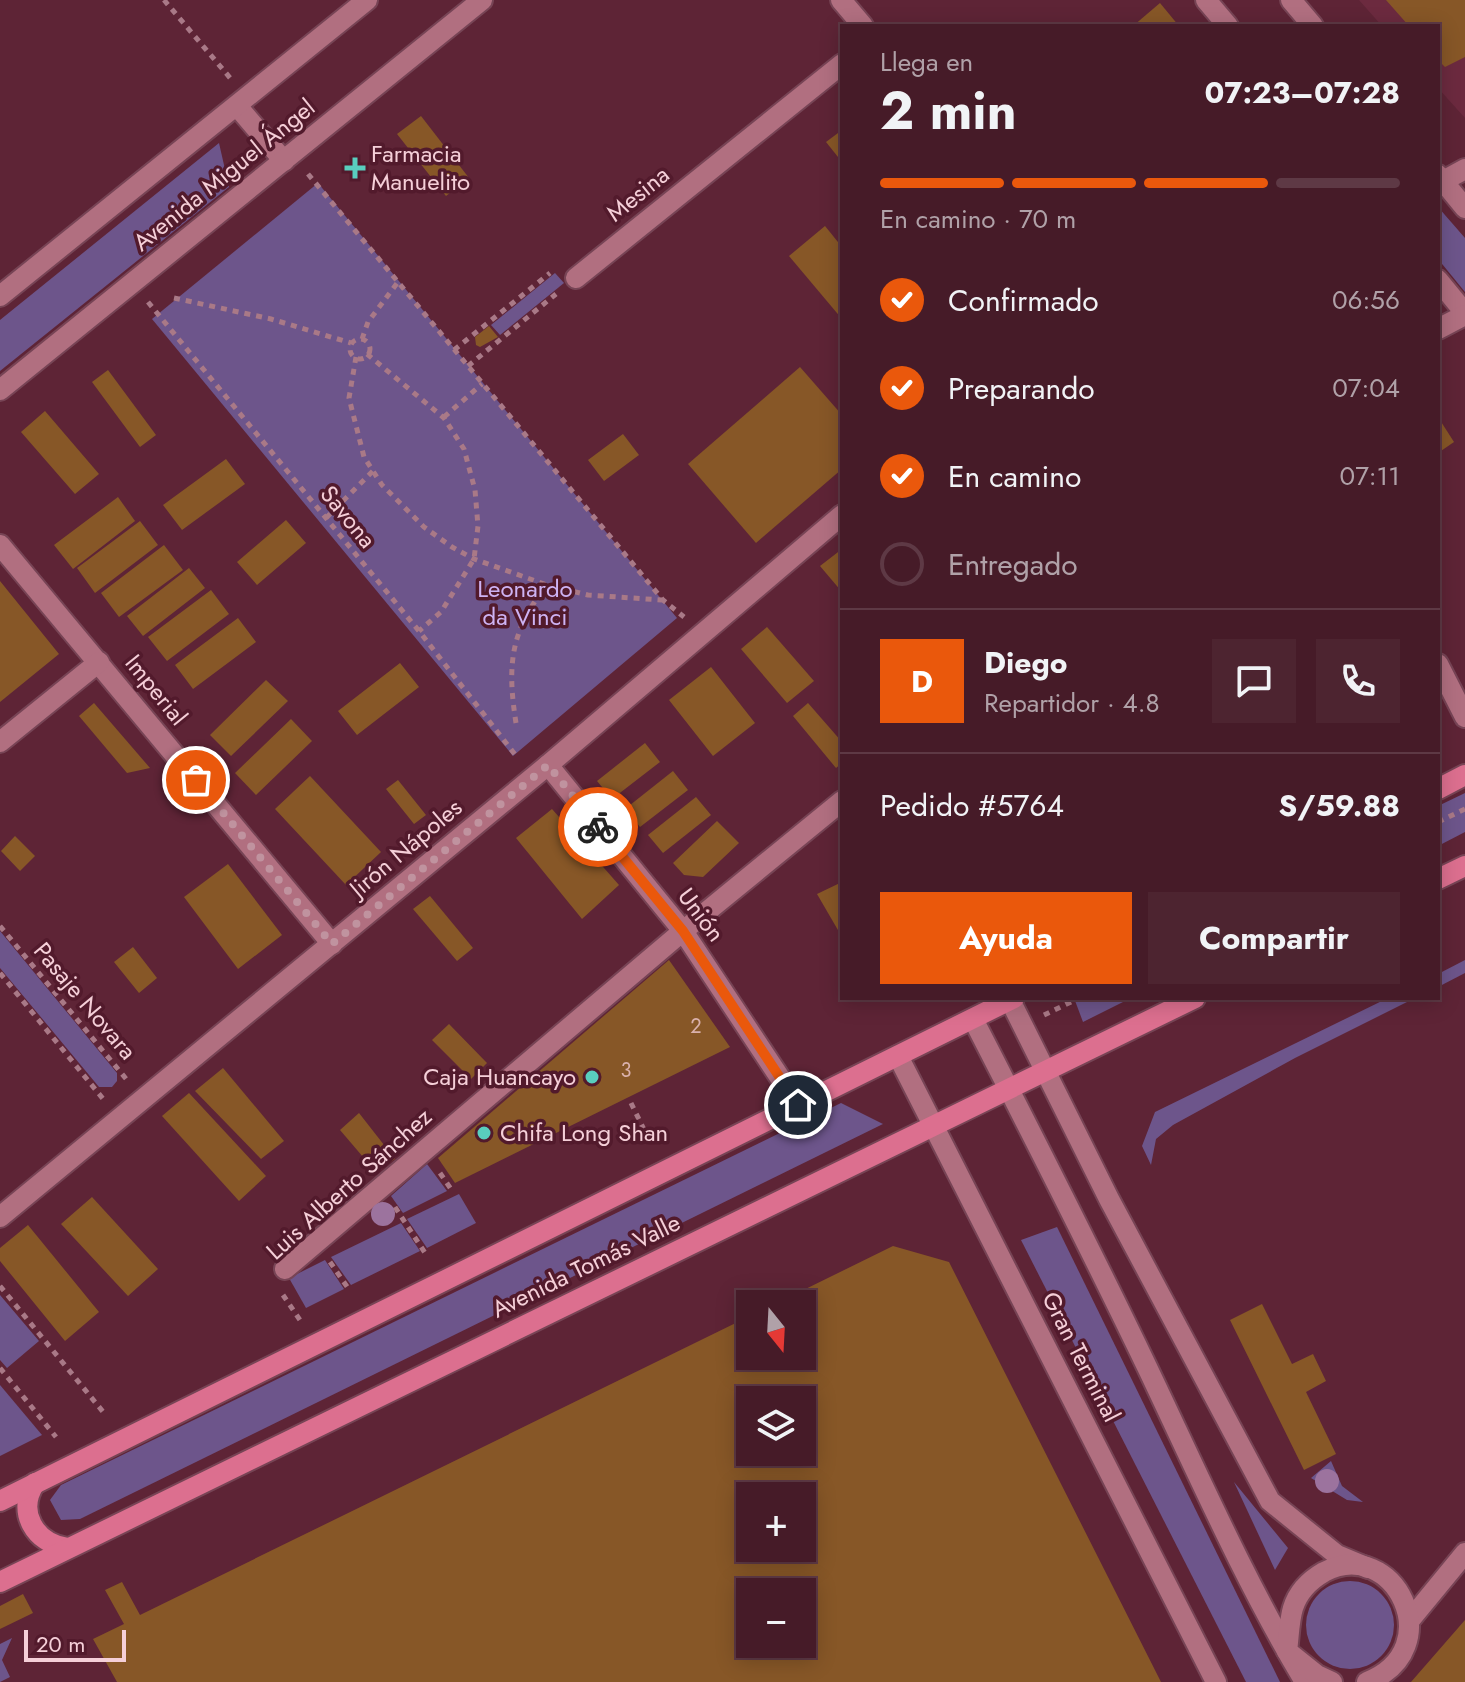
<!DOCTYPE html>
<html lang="es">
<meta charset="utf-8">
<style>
body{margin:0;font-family:Jost,sans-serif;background:#4d2430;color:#f1f3f6;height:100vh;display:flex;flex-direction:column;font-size:30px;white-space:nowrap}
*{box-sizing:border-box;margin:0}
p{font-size:26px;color:#b0a1a8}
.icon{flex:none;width:44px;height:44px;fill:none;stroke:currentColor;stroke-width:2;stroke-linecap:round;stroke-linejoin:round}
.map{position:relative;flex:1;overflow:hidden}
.sheet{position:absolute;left:840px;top:24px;width:600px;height:976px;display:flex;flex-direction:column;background:#461b28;border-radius:0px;box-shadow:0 4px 20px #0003,0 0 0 2px #5e3945}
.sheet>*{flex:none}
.needle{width:52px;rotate:162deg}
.tools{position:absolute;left:736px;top:1290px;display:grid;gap:16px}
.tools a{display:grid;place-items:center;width:80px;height:80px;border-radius:0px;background:#461b28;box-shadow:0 4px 20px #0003,0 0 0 2px #5e3945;font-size:40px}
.scale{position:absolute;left:24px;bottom:20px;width:102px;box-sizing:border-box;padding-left:8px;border:4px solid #f5cfd8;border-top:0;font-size:22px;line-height:28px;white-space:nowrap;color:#f5cfd8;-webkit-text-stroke:6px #521a2c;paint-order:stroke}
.pin{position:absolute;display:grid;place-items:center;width:68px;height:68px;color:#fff;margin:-34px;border:4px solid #fff;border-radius:50%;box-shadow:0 2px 8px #0007}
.courier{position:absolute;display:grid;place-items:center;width:80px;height:80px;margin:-40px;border:6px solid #ea580c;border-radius:50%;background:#fff;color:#222;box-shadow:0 2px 10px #0007}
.head em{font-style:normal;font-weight:700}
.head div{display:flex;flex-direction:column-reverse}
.head{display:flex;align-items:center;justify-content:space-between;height:136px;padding:0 40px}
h1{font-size:52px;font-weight:700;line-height:60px}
.bar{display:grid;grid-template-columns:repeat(4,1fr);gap:12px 8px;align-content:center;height:96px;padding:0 40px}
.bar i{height:10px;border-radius:6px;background:#5e3945}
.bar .active{background:#ea580c}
.bar p{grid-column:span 4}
.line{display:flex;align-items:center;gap:20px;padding:0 40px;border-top:2px solid #5e3945}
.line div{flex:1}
.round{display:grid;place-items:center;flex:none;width:84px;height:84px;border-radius:0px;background:#4d2430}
ol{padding:0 40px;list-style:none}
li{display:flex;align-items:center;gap:24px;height:88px}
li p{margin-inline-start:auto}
li .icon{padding:8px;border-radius:50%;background:#ea580c;color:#fff;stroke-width:4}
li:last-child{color:#b0a1a8}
li i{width:44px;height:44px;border:4px solid #5e3945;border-radius:50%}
.button{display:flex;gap:16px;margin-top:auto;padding:16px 40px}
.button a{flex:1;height:92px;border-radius:0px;background:#ea580c;color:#fff;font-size:32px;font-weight:700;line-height:92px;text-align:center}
.button a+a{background:#4d2430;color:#f1f3f6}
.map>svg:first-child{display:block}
.built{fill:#6c2a3f}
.green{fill:#6d558b}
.building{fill:#875727;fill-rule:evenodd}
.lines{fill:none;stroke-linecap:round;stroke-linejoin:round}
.minor-casing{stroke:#745;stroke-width:24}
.major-casing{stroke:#745;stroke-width:24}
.path{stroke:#a97987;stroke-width:5;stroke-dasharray:6 6;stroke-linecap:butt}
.minor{stroke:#b16f80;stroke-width:20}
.major{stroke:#dc6f8f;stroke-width:20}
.tree{fill:#9c739e}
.done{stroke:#c0939f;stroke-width:8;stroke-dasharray:0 14.4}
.route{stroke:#ea580c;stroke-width:10}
.poi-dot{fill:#59cebe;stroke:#521a2c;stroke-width:3}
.labels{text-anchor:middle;stroke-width:7;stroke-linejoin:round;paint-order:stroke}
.number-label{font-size:20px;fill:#dab1ac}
.poi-label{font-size:24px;fill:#f5cfd8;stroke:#521a2c;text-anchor:start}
.street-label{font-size:24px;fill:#f5cfd8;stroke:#521a2c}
.park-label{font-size:24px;fill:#ceb3f4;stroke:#521a2c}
</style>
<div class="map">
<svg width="1465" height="1682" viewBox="0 0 1465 1682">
<rect width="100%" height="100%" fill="#5e2436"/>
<polygon class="built" points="1359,0 1465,0 1465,118 1438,88 1438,26 1382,26"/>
<g class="green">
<polygon points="219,143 229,187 0,371 0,320"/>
<polygon points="318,183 677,618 513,756 152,319"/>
<polygon points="1438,207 1465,238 1465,292 1438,259"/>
<polygon points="555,273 564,283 500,335 491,325"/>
<polygon points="1465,793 1465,832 1438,846 1438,806"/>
<polygon points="0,931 117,1073 117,1081 112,1087 99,1087 0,968"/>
<polygon points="1465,960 1465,973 1438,987 1438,974"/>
<polygon points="1074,998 1131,998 1083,1022"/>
<polygon points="1388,998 1415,998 1295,1058 1173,1125 1156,1139 1151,1165 1142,1146 1155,1112"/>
<polygon points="841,1103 883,1124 80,1519 61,1520 50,1500 61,1485"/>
<polygon points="427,1164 447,1191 403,1213 391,1196"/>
<polygon points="459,1194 476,1223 427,1248 407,1219"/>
<polygon points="401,1223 420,1251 351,1285 331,1257"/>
<polygon points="1057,1227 1280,1682 1246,1682 1021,1240"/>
<polygon points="325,1260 344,1289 306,1308 289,1278"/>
<polygon points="0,1295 39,1341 7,1368 0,1360"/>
<polygon points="0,1385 42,1435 0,1456"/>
<polygon points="1331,1461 1342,1486 1363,1502 1347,1500 1311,1478"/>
<polygon points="1234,1482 1288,1548 1275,1570"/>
<circle cx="1350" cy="1625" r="44"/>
<polygon points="12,1638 2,1660 10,1677 0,1682 0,1644"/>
</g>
<g class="building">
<polygon points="1386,0 1465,0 1465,57 1445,67 1438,60 1438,26 1409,26"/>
<polygon points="1160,3 1179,26 1133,26"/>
<polygon points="421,116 469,178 446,196 397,134"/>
<polygon points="842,130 842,162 826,142"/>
<polygon points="825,226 842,247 842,319 789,256"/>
<polygon points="489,326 498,337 480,347 476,345 475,337"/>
<polygon points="800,367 842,415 842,469 756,543 688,464"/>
<polygon points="108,370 156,435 140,447 92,382"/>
<polygon points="45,411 99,474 75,494 21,432"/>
<polygon points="1438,417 1454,442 1438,453"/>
<polygon points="623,434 639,455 604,481 588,460"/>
<polygon points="226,459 245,484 182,530 163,505"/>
<polygon points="118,497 135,521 73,569 54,545"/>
<polygon points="286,520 306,543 257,585 237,562"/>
<polygon points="140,521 158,545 95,593 77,568"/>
<polygon points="164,545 183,570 119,617 101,593"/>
<polygon points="842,549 842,592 820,566"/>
<polygon points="189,568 205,588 143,636 127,616"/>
<polygon points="0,581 59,654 0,702"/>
<polygon points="211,590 229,614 167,661 148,637"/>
<polygon points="238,618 256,642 193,689 175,665"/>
<polygon points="767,627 814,681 787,703 741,649"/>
<polygon points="400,663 419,687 357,735 338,711"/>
<polygon points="711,667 755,723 713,756 669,700"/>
<polygon points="266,680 288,701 231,756 210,735"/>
<polygon points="94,703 150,768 127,773 79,716"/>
<polygon points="808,703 842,742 842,763 836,768 793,716"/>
<polygon points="291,719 312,741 256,795 235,773"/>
<polygon points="645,743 660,762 612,799 597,781"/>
<polygon points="673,771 688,790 640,827 625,809"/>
<polygon points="310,776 381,852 346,885 275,809"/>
<polygon points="398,780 426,815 414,824 386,789"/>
<polygon points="696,797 711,815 663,853 648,835"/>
<polygon points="552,809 619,885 582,919 516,838"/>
<polygon points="717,821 739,843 703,877 684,875 673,863"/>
<polygon points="15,836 35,856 20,871 1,851"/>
<polygon points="228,864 282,935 238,969 184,897"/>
<polygon points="842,882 842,937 817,894"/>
<polygon points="430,896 473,948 457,961 413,909"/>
<polygon points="133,947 157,978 139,993 114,962"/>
<polygon points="669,960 730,1047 455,1183 438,1158"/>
<polygon points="449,1024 487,1063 471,1079 432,1040"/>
<polygon points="223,1068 284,1141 261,1159 195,1091"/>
<polygon points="189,1093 266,1176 239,1201 162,1116"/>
<polygon points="359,1113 395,1159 375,1171 340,1130"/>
<polygon points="92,1197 158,1269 128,1296 61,1224"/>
<polygon points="28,1225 99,1312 65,1341 0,1261 0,1248"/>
<path d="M893,1246L949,1262L1161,1682H117L93,1639L124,1624L105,1590L122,1582L140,1615L750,1316V1356H802V1304H775ZM750,1400H802V1452H750ZM750,1496H802V1548H750ZM750,1592H802V1644H750Z"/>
<polygon points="1262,1304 1292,1364 1313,1354 1326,1381 1306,1392 1336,1454 1304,1470 1230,1320"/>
<polygon points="23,1594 33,1613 0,1629 0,1606"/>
<polygon points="1465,1620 1465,1682 1411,1682"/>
</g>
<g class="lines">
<defs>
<g id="minor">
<polyline points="841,0 863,26"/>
<polyline points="1206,0 1228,26"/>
<polyline points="1291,0 1313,26"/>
<polyline points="237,106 284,161"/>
<polyline points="1438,175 1465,208"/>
<polyline points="1443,181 1465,169"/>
<polyline points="576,278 842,64"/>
<polyline points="1438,280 1465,313"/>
<polyline points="0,296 367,0"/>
<polyline points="1438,329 1465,315"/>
<polyline points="0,390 482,0"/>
<polyline points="0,545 332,944"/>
<polyline points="1438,664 1465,717"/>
<polyline points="0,742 99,662"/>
<polyline points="548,765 683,931 798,1105"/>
<polyline points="1010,1000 1109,1199 1270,1501 1337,1555 1368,1568"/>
<path d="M973,1019C1032,1134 1091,1250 1147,1367C1197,1472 1245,1582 1305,1682"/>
<polyline points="898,1056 1216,1682"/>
<polyline points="0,1217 548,765 842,515"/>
<polyline points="285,1269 683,931 842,801"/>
<polyline points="1410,1620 1465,1553"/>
<path d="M1332,1682L1317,1675L1287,1651C1289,1637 1289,1621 1293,1608C1298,1592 1310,1580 1324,1572C1394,1535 1451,1649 1367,1682"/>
</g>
<g id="major">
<polyline points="1438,789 1465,775"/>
<polyline points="1438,879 1465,866"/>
<path d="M35,1483C16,1512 35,1543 67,1548"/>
<polyline points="0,1501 1014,998"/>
<polyline points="0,1582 1195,998"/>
</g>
</defs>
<use href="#minor" class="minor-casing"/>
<use href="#major" class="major-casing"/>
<g class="path">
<polyline points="164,0 231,79"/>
<polyline points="308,174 663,600 684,617"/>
<polyline points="174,298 271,319 351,343"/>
<polyline points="148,302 419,631 517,757"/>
<polyline points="362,339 368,322 398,282"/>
<circle cx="360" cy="349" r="10"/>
<polyline points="454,350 550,273"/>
<polyline points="367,354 444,418 464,449 475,490 478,526 474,559 441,612 419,631"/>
<polyline points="356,357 349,398 364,457 382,485 424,527 452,547 474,559 547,585 588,595 662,600"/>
<polyline points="468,366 556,294"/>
<polyline points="444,417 482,384"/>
<polyline points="326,518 373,471"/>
<path d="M516,723C507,666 510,631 547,585"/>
<polyline points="1438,822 1465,809"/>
<polyline points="0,926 127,1080"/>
<polyline points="0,973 104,1100"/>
<polyline points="1044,1015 1079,998"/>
<polyline points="631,1103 650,1142"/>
<polyline points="440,1173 453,1192"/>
<polyline points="395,1207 425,1253"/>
<polyline points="330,1262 350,1291"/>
<polyline points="0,1286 104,1413"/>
<polyline points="283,1295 302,1323"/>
<polyline points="0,1368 56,1437"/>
</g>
<use href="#minor" class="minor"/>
<use href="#major" class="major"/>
</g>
<g class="tree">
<circle cx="383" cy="1214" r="12"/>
<circle cx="1327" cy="1481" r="12"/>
</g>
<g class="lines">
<polyline class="done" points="196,780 332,944 548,765 598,827"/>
<polyline class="route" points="598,827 683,931 798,1105"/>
</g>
<g class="poi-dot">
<path d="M351 156h8v8h8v8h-8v8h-8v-8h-8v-8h8z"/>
<circle cx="592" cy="1077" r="8"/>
<circle cx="484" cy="1133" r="8"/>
</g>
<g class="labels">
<g class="number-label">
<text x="696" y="1033">2</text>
<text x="626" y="1077">3</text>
</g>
<g class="poi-label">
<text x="371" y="162">Farmacia<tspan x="371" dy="28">Manuelito</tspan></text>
<text x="576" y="1085" text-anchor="end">Caja Huancayo</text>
<text x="500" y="1141">Chifa Long Shan</text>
</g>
<g class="street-label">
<text transform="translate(224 175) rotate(-39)" y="8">Avenida Miguel Ángel</text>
<text transform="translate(638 194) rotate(-39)" y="8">Mesina</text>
<text transform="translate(348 517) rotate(51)" y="8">Savona</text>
<text transform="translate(156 690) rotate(51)" y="8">Imperial</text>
<text transform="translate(406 848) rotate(-40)" y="8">Jirón Nápoles</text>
<text transform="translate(701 915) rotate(53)" y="8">Unión</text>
<text transform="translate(85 1001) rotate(50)" y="8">Pasaje Novara</text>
<text transform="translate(349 1184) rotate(-42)" y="8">Luis Alberto Sánchez</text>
<text transform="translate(586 1266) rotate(-26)" y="8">Avenida Tomás Valle</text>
<text transform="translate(1081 1357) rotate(63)" y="8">Gran Terminal</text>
</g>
<g class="park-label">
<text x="525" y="597">Leonardo<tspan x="525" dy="28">da Vinci</tspan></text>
</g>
</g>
</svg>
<div class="tools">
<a><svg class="needle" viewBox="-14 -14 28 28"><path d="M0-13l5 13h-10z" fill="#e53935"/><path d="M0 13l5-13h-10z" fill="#b0a1a8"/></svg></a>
<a><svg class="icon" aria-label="layers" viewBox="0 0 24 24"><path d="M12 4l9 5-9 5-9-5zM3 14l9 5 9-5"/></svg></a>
<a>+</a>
<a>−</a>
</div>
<div class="scale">20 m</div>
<div class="pin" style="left:196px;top:780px;background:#ea580c"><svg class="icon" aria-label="bag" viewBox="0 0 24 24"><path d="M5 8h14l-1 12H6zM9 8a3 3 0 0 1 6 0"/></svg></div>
<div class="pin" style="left:798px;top:1105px;background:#1f2937"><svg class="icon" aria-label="home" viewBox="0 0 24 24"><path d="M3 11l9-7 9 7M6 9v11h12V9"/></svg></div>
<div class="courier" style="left:598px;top:827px"><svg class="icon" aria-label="bike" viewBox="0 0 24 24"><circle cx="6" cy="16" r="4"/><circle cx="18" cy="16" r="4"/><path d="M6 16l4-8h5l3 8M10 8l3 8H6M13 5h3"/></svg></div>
<section class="sheet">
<div class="head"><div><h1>2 min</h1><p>Llega en</p></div><em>07:23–07:28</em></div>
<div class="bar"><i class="active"></i><i class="active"></i><i class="active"></i><i></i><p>En camino · 70 m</p></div>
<ol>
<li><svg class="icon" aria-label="check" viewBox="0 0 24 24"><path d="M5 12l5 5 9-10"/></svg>Confirmado<p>06:56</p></li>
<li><svg class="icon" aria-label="check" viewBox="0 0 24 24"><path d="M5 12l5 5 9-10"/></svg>Preparando<p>07:04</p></li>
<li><svg class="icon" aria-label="check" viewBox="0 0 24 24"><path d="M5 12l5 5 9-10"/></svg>En camino<p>07:11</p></li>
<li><i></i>Entregado</li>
</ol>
<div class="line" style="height:144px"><b class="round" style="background:#ea580c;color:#fff">D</b><div><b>Diego</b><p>Repartidor · 4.8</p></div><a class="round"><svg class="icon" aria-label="chat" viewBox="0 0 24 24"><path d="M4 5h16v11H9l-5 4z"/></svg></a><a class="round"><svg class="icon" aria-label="phone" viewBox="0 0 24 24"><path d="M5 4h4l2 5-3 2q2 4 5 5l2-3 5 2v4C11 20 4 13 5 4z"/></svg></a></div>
<div class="line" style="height:104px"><div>Pedido #5764</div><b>S/59.88</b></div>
<div class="button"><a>Ayuda</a><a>Compartir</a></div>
</section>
</div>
